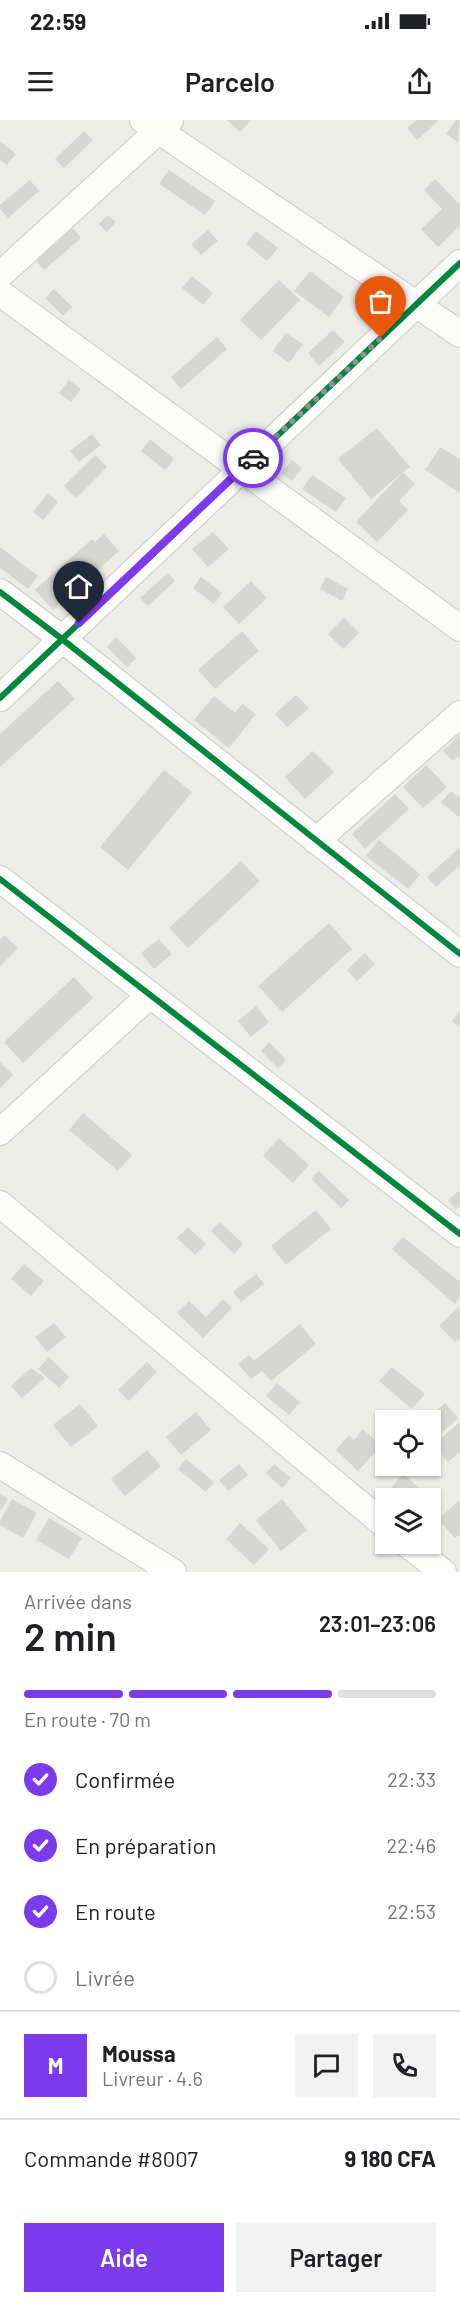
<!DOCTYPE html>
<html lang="fr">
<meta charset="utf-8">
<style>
body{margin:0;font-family:Barlow,sans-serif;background:#f2f2f2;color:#202124;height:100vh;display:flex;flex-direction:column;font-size:22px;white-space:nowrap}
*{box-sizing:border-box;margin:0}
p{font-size:20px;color:#757577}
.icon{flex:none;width:33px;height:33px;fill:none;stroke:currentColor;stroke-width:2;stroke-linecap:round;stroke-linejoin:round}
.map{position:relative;height:1452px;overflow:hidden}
.details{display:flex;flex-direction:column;background:#fff;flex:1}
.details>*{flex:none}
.tools{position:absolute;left:375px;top:1290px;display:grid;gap:12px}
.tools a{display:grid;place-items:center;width:66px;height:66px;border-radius:0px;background:#fff;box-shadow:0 2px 4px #0004;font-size:30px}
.pin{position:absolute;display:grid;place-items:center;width:51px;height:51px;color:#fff;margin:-62px -26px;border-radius:50% 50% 50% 0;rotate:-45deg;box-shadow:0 0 6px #0007}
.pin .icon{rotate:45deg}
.courier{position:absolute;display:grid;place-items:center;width:60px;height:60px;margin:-30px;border:4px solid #7c3aed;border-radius:50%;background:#fff;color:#222;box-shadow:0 2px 8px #0007}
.summary em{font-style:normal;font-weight:600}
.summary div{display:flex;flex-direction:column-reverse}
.summary{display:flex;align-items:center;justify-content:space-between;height:102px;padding:0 24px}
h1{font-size:39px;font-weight:600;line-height:45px}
.bar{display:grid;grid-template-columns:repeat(4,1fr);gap:9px 6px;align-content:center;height:72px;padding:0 24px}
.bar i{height:8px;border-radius:4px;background:#e0e0e0}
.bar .selected{background:#7c3aed}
.bar p{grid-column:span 4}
.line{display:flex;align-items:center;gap:15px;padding:0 24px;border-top:2px solid #e0e0e0}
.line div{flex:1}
.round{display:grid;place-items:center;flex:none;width:63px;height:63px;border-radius:0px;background:#f2f2f2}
ol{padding:0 24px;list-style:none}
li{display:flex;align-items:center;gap:18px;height:66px}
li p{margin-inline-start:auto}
li .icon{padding:6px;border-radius:50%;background:#7c3aed;color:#fff;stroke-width:4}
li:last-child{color:#757577}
li i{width:33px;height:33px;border:3px solid #e0e0e0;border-radius:50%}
.cta{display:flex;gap:12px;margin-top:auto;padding:12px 24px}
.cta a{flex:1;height:69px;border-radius:0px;background:#7c3aed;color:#fff;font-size:24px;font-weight:600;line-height:69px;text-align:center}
.cta a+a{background:#f2f2f2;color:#202124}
.status{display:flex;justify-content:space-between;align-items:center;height:42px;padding:0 30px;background:#fff;direction:ltr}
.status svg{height:16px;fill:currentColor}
header{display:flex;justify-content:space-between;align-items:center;height:78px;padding:0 24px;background:#fff;font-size:27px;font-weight:600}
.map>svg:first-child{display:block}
.building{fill:#d6d6d2}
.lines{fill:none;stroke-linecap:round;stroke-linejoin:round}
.minor-casing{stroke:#cacbca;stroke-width:28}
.minor{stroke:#fcfcfb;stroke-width:26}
.cycleway-casing{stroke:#fff;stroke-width:10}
.cycleway{stroke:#00873e;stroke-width:6}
.done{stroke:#8f9193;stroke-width:6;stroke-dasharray:0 10.8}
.route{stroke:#7c3aed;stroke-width:8}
</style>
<div class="status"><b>22:59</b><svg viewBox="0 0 49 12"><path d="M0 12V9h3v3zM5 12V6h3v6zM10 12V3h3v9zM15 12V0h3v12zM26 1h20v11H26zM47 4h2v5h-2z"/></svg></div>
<header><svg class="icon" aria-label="menu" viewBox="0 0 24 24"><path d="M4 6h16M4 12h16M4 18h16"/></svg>Parcelo<svg class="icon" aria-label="share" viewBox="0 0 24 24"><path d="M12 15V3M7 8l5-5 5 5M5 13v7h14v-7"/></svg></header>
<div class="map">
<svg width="460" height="1452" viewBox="0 0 460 1452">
<rect width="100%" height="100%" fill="#edede7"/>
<g class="building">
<polygon points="227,0 251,0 240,12"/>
<polygon points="417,0 437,0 438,1 417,20 407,8"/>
<polygon points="456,0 460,0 458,22 446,14"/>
<polygon points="84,11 93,20 64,48 55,39"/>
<polygon points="0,21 16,34 7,45 0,40"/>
<polygon points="169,50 215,81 205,95 159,64"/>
<polygon points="435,59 460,85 460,106 438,127 421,109 442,89 424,70"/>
<polygon points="30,60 39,71 8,98 0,89 0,85"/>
<polygon points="108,95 116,102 107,112 99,104"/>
<polygon points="73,108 81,118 44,150 36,141"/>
<polygon points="208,110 218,121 201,135 191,124"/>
<polygon points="256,111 278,128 267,141 246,124"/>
<polygon points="310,151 344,177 329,197 294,171"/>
<polygon points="192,156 213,173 203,185 182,168"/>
<polygon points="279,160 300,180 261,220 240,200"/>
<polygon points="54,169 72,187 63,196 45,178"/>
<polygon points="333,210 345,222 319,246 308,233"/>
<polygon points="286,213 303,224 289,243 273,231"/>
<polygon points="217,217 227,229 181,269 171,257"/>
<polygon points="69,260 81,269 71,282 59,273"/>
<polygon points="377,308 410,347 403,352 415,364 399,381 408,390 377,422 356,402 403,352 371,379 338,339"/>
<polygon points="92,314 101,325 79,342 70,331"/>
<polygon points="150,319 174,339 165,350 141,331"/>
<polygon points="440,327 460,339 460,373 425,350"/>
<polygon points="95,335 107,347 76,378 64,366"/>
<polygon points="292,340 302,348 292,361 281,353"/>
<polygon points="312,355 346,378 336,392 302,369"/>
<polygon points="48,373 58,382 43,400 33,392"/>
<polygon points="213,412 229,429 208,447 192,429"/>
<polygon points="104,414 119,431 53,490 35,470 92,419 95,422"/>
<polygon points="0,427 38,456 28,469 0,448"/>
<polygon points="168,453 175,461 148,486 140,478"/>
<polygon points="201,457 222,473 214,484 193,468"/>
<polygon points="326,457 348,469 342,481 320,469"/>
<polygon points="251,461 267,478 239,504 223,487"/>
<polygon points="344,498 359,513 343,529 328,514"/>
<polygon points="242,511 259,531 215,569 198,550"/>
<polygon points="116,517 136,538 127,547 107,527"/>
<polygon points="58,561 75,579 0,647 0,614"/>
<polygon points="296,575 309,588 287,607 275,594"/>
<polygon points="214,576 235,593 242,584 256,594 229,628 194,600"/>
<polygon points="460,614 460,635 453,641 443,631"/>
<polygon points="313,631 334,652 305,679 285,657"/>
<polygon points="426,645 447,667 423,688 403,667"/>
<polygon points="164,650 192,672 128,750 100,727"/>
<polygon points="451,671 460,678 460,698 441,682"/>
<polygon points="395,674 409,689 365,729 352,714"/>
<polygon points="379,720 420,754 408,769 366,736"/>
<polygon points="460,727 460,745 436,767 427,757"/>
<polygon points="241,741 260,761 188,828 169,808"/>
<polygon points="329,803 352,829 282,892 258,866"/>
<polygon points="4,815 18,828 0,846 0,820"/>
<polygon points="159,819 172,834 154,849 141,833"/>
<polygon points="365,833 375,844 357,861 347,850"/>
<polygon points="74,857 93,878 23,943 4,922"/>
<polygon points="256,886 269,902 251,917 238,901"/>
<polygon points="460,891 460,907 452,901"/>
<polygon points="269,922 286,940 278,948 261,931"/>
<polygon points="0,942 13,955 0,968"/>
<polygon points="83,993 132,1035 118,1051 69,1010"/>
<polygon points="279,1018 309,1045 293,1063 263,1036"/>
<polygon points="319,1051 349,1080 341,1088 311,1059"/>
<polygon points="460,1070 460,1085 456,1089 448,1080"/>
<polygon points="316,1090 331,1109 286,1145 271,1126"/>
<polygon points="220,1102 243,1124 234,1134 211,1111"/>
<polygon points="188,1107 206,1124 195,1135 177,1118"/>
<polygon points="403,1117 460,1162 460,1177 455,1184 392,1129"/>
<polygon points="24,1144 44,1161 31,1176 11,1159"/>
<polygon points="256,1154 264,1164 241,1182 233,1172"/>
<polygon points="223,1179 232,1188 203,1218 177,1193 189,1181 206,1197"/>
<polygon points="458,1187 460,1190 460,1218 455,1222 439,1206"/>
<polygon points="54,1203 66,1217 47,1232 35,1217"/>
<polygon points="300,1204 316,1224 271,1261 262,1251 251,1259 238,1244 249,1235 254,1241"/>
<polygon points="49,1237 69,1257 59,1268 38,1249"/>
<polygon points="147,1242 157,1252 129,1281 118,1270"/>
<polygon points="392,1247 425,1274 412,1289 379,1261"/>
<polygon points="31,1248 45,1258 22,1278 11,1266"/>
<polygon points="277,1263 300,1282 289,1295 266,1276"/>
<polygon points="445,1283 458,1298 437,1317 430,1310 430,1300 425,1300"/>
<polygon points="80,1284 98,1306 71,1327 53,1305"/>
<polygon points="196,1292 211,1310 181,1335 166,1317"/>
<polygon points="460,1302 460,1332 448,1342 433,1325"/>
<polygon points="363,1309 381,1326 358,1351 336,1330 349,1315 354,1320"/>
<polygon points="147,1330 161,1346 125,1376 111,1359"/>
<polygon points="186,1339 214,1362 206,1372 178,1349"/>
<polygon points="239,1344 248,1355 228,1371 219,1360"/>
<polygon points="274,1344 291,1358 282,1368 266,1353"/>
<polygon points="403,1354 438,1384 430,1393 430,1378 391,1378 386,1374"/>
<polygon points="0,1373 8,1379 0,1391"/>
<polygon points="12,1379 37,1393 23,1418 0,1405 0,1401"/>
<polygon points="282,1379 307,1410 281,1431 256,1400"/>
<polygon points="460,1380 460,1414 455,1418 438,1399"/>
<polygon points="49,1398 82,1418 69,1439 36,1420"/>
<polygon points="240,1403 269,1429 254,1445 226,1419"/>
</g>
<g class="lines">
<defs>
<g id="minor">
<polyline points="143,0 460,214"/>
<polyline points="0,155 170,0"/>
<polyline points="0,173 460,508"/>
<polyline points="0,472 62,519 460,834"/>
<polyline points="0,578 460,143"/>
<polyline points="316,721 460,594"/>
<polyline points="0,759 460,1114"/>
<polyline points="0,1012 150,875"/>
<polyline points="0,1084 386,1406"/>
<polyline points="0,1345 173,1452"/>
<polyline points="407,1424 443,1452"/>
</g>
</defs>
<use href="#minor" class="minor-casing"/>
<use href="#minor" class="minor"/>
<defs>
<g id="cycleway">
<polyline points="0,472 62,519 460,834"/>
<polyline points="0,578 460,143"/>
<polyline points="0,759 460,1114"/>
</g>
</defs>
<use href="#cycleway" class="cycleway-casing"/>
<use href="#cycleway" class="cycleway"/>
</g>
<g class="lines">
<polyline class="done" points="253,338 381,218"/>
<polyline class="route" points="79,503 253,338"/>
</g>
</svg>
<div class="tools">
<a><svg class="icon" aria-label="locate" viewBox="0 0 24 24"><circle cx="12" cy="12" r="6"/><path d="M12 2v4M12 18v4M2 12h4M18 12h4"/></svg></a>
<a><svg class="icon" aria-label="layers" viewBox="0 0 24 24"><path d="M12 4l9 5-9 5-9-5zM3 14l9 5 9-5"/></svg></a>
</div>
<div class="pin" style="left:381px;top:218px;background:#ea580c"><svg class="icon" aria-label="bag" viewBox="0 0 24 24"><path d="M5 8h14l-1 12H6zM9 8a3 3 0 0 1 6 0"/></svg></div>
<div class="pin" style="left:79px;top:503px;background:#1f2937"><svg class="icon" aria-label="home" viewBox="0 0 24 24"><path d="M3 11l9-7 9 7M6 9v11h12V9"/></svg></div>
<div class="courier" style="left:253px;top:338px"><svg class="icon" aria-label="car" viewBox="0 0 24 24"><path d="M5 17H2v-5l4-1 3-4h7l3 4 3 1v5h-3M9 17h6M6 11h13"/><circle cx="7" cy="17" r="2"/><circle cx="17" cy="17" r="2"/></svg></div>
</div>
<section class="details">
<div class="summary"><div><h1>2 min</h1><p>Arrivée dans</p></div><em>23:01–23:06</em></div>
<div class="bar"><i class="selected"></i><i class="selected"></i><i class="selected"></i><i></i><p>En route · 70 m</p></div>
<ol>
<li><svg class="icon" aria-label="check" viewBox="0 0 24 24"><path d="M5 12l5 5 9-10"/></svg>Confirmée<p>22:33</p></li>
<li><svg class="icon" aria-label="check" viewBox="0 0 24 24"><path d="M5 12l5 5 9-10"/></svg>En préparation<p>22:46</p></li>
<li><svg class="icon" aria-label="check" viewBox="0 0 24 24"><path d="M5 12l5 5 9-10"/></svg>En route<p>22:53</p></li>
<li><i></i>Livrée</li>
</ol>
<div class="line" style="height:108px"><b class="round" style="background:#7c3aed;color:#fff">M</b><div><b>Moussa</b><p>Livreur · 4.6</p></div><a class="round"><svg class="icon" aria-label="chat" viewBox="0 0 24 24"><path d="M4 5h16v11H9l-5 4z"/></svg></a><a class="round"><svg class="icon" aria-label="phone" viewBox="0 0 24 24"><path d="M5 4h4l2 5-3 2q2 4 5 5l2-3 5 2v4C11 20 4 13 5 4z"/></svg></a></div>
<div class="line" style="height:78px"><div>Commande #8007</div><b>9 180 CFA</b></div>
<div class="cta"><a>Aide</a><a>Partager</a></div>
</section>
